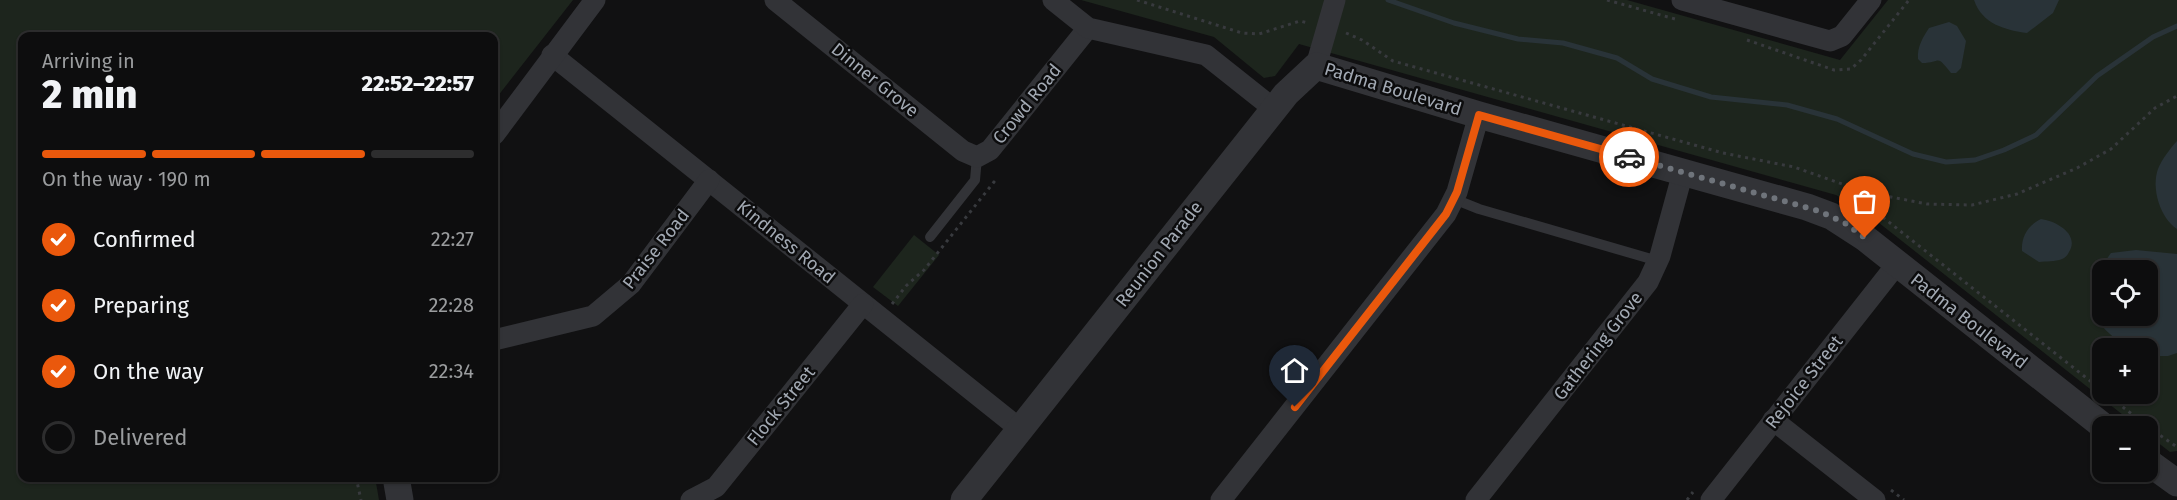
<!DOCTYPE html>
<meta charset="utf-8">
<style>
body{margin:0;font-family:"Fira Sans",sans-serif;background:#161617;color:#f1f3f6;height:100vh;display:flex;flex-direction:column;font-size:22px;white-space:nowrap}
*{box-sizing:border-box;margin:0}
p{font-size:20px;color:#9a9c9e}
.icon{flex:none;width:33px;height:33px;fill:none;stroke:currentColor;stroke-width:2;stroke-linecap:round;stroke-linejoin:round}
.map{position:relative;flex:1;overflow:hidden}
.drawer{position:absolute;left:18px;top:32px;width:480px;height:450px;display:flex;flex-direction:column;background:#0d0d0e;border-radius:12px;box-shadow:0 2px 4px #0004,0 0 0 2px #2d2d2e}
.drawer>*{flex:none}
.controls{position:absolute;left:2092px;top:260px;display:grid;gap:12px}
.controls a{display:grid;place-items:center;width:66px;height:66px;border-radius:12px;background:#0d0d0e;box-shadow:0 2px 4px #0004,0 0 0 2px #2d2d2e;font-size:30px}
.pin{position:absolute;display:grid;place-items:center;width:51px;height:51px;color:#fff;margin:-62px -26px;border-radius:50% 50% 50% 0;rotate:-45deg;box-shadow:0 0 6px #0007}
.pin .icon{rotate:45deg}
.courier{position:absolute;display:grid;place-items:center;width:60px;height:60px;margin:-30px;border:4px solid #ea580c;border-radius:50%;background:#fff;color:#222;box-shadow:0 2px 8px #0007}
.headline em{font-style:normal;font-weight:800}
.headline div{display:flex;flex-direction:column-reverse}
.headline{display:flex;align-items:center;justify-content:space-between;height:102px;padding:0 24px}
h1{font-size:39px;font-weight:800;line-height:45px}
.bar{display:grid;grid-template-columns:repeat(4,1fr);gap:9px 6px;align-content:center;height:72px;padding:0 24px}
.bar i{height:8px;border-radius:4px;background:#2d2d2e}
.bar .active{background:#ea580c}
.bar p{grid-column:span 4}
ol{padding:0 24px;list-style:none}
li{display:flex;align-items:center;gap:18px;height:66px}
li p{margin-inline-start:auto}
li .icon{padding:6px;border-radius:50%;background:#ea580c;color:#fff;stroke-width:4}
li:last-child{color:#9a9c9e}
li i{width:33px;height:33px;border:3px solid #2d2d2e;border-radius:50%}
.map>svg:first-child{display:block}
.green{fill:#1d251d;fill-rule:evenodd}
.water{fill:#293338;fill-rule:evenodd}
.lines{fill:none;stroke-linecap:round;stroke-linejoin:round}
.stream{stroke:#293338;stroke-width:5}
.path{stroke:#383a3e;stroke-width:3;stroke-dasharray:3 4.5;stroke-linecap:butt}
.service{stroke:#323337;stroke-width:10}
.minor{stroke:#323337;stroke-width:21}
.tertiary{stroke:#323337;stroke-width:27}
.done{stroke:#6f747b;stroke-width:6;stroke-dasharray:0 10.8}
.route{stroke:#ea580c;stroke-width:8}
.labels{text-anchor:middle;stroke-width:5;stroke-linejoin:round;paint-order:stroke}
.street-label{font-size:18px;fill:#a2a9b3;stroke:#0c0c0d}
</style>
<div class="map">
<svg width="2177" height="500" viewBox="0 0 2177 500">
<rect width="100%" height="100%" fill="#111112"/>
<g class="green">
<polygon points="0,0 573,0 494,101 494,36 22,36 22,477 375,477 379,500 0,500"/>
<path d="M1081,0H1627L1840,60L1888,0H2177V451L2170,452L2148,435V426H2137L1860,208L1836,195L1299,44L1275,76L1264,78L1214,37ZM2103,270H2148V315H2103ZM2103,348H2148V393H2103Z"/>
<polygon points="914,235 939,255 898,306 873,287"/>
</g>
<g class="water">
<path d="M1974,0H2059L2053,13L2027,33C2005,30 1982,24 1974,0Z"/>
<path d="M1949,22L1957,26L1966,41L1961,68L1956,73H1951C1935,53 1942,63 1922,63L1918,59C1917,47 1923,37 1929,28Z"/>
<path d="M2177,141V229C2160,218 2151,188 2158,169C2162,159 2170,149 2177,141Z"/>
<path d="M2041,219C2056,221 2080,234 2069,252C2067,256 2066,257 2062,259C2055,262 2046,261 2039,262L2022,251C2021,237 2028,225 2041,219Z"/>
<path d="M2136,250L2177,254V353L2168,356H2148V348C2142,348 2134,349 2129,348C2122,346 2115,338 2110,334C2082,310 2092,278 2111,253ZM2103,270H2148V315H2103Z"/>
</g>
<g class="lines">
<polyline class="stream" points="1388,0 1454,23 1518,39 1563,43 1617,58 1652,79 1711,97 1787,105 1837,119 1913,154 1946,162 1975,160 2004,150 2036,135 2097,76 2153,37 2177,26"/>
<g class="path">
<polyline points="1137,0 1242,33 1259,34 1300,21 1308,23"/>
<polyline points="1607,0 1675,19"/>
<polyline points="1346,33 1362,40 1393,61 1723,153 1794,167 1865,192 1927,204 1972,205 2017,194 2077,168 2111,149 2155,108 2177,96"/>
<polyline points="1747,40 1834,70 1851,69 1861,60 1909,0"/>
<polyline points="1871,193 1871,208 2103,391"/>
<polyline points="892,304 906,286 924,270 994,182 989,182"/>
<polyline points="2105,393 2147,426"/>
<polyline points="2148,427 2177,447"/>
<polyline points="356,477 361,500"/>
<polyline points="1891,490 1904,500"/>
<polyline points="1687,500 1693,492"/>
</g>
<g class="service">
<polyline points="1454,199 1479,209 1658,261"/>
<polyline points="930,237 975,180 977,157"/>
</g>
<g class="minor">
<polyline points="775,0 963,151 977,157 990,150 1088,28"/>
<polyline points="1053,0 1088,28 1206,55 1274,109"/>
<polyline points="1682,0 1830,41 1842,36 1871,0"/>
<polyline points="552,55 1020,429"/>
<polyline points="1316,66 1335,0"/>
<polyline points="494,135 595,0"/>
<polyline points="494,340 593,316 631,284 709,180"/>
<polyline points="1773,420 1875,500"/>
<polyline points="691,500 716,487 863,304"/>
<polyline points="1221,500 1446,214 1457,192 1479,115"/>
<polyline points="1476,500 1648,282 1660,256 1683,172"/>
<polyline points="1711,500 1897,264"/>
</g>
<g class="tertiary">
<polyline points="2148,462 2177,483"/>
<polyline points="396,477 400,500"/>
<polyline points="964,500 1286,94 1316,66 1479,115 1807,207 1831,216 1865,238 2103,426"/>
</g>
</g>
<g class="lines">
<polyline class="done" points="1629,157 1819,211 1845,223 1865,238"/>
<polyline class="route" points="1295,407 1446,214 1457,192 1479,115 1629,157"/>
</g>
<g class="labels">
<g class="street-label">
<text transform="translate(875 80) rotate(39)" y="6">Dinner Grove</text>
<text transform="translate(1393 89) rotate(17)" y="6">Padma Boulevard</text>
<text transform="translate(1027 104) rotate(-51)" y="6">Crowd Road</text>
<text transform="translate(786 242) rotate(39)" y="6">Kindness Road</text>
<text transform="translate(656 249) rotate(-52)" y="6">Praise Road</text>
<text transform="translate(1159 254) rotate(-52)" y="6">Reunion Parade</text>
<text transform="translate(1969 321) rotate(38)" y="6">Padma Boulevard</text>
<text transform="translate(1598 346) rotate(-52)" y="6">Gathering Grove</text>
<text transform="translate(1804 382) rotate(-52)" y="6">Rejoice Street</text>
<text transform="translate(781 406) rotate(-51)" y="6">Flock Street</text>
</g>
</g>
</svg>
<div class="controls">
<a><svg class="icon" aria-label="locate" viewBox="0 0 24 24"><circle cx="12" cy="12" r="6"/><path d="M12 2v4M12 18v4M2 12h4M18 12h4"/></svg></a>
<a>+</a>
<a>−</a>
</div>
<div class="pin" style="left:1865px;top:238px;background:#ea580c"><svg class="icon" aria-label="bag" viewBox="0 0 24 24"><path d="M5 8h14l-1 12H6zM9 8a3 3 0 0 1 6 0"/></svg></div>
<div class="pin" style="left:1295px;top:407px;background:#1f2937"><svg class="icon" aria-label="home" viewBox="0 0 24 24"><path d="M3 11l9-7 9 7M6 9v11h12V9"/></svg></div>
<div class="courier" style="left:1629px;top:157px"><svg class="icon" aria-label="car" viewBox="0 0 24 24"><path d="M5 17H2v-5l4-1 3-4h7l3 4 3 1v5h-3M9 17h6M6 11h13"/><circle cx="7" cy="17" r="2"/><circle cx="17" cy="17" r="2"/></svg></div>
<section class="drawer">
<div class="headline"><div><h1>2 min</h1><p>Arriving in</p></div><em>22:52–22:57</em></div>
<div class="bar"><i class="active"></i><i class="active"></i><i class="active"></i><i></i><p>On the way · 190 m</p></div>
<ol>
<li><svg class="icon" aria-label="check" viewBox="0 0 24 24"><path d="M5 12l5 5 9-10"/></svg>Confirmed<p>22:27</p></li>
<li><svg class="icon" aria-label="check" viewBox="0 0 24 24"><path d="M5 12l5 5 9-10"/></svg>Preparing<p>22:28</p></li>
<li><svg class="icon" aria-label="check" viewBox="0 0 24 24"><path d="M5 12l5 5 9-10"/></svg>On the way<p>22:34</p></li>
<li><i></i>Delivered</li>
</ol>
</section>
</div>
